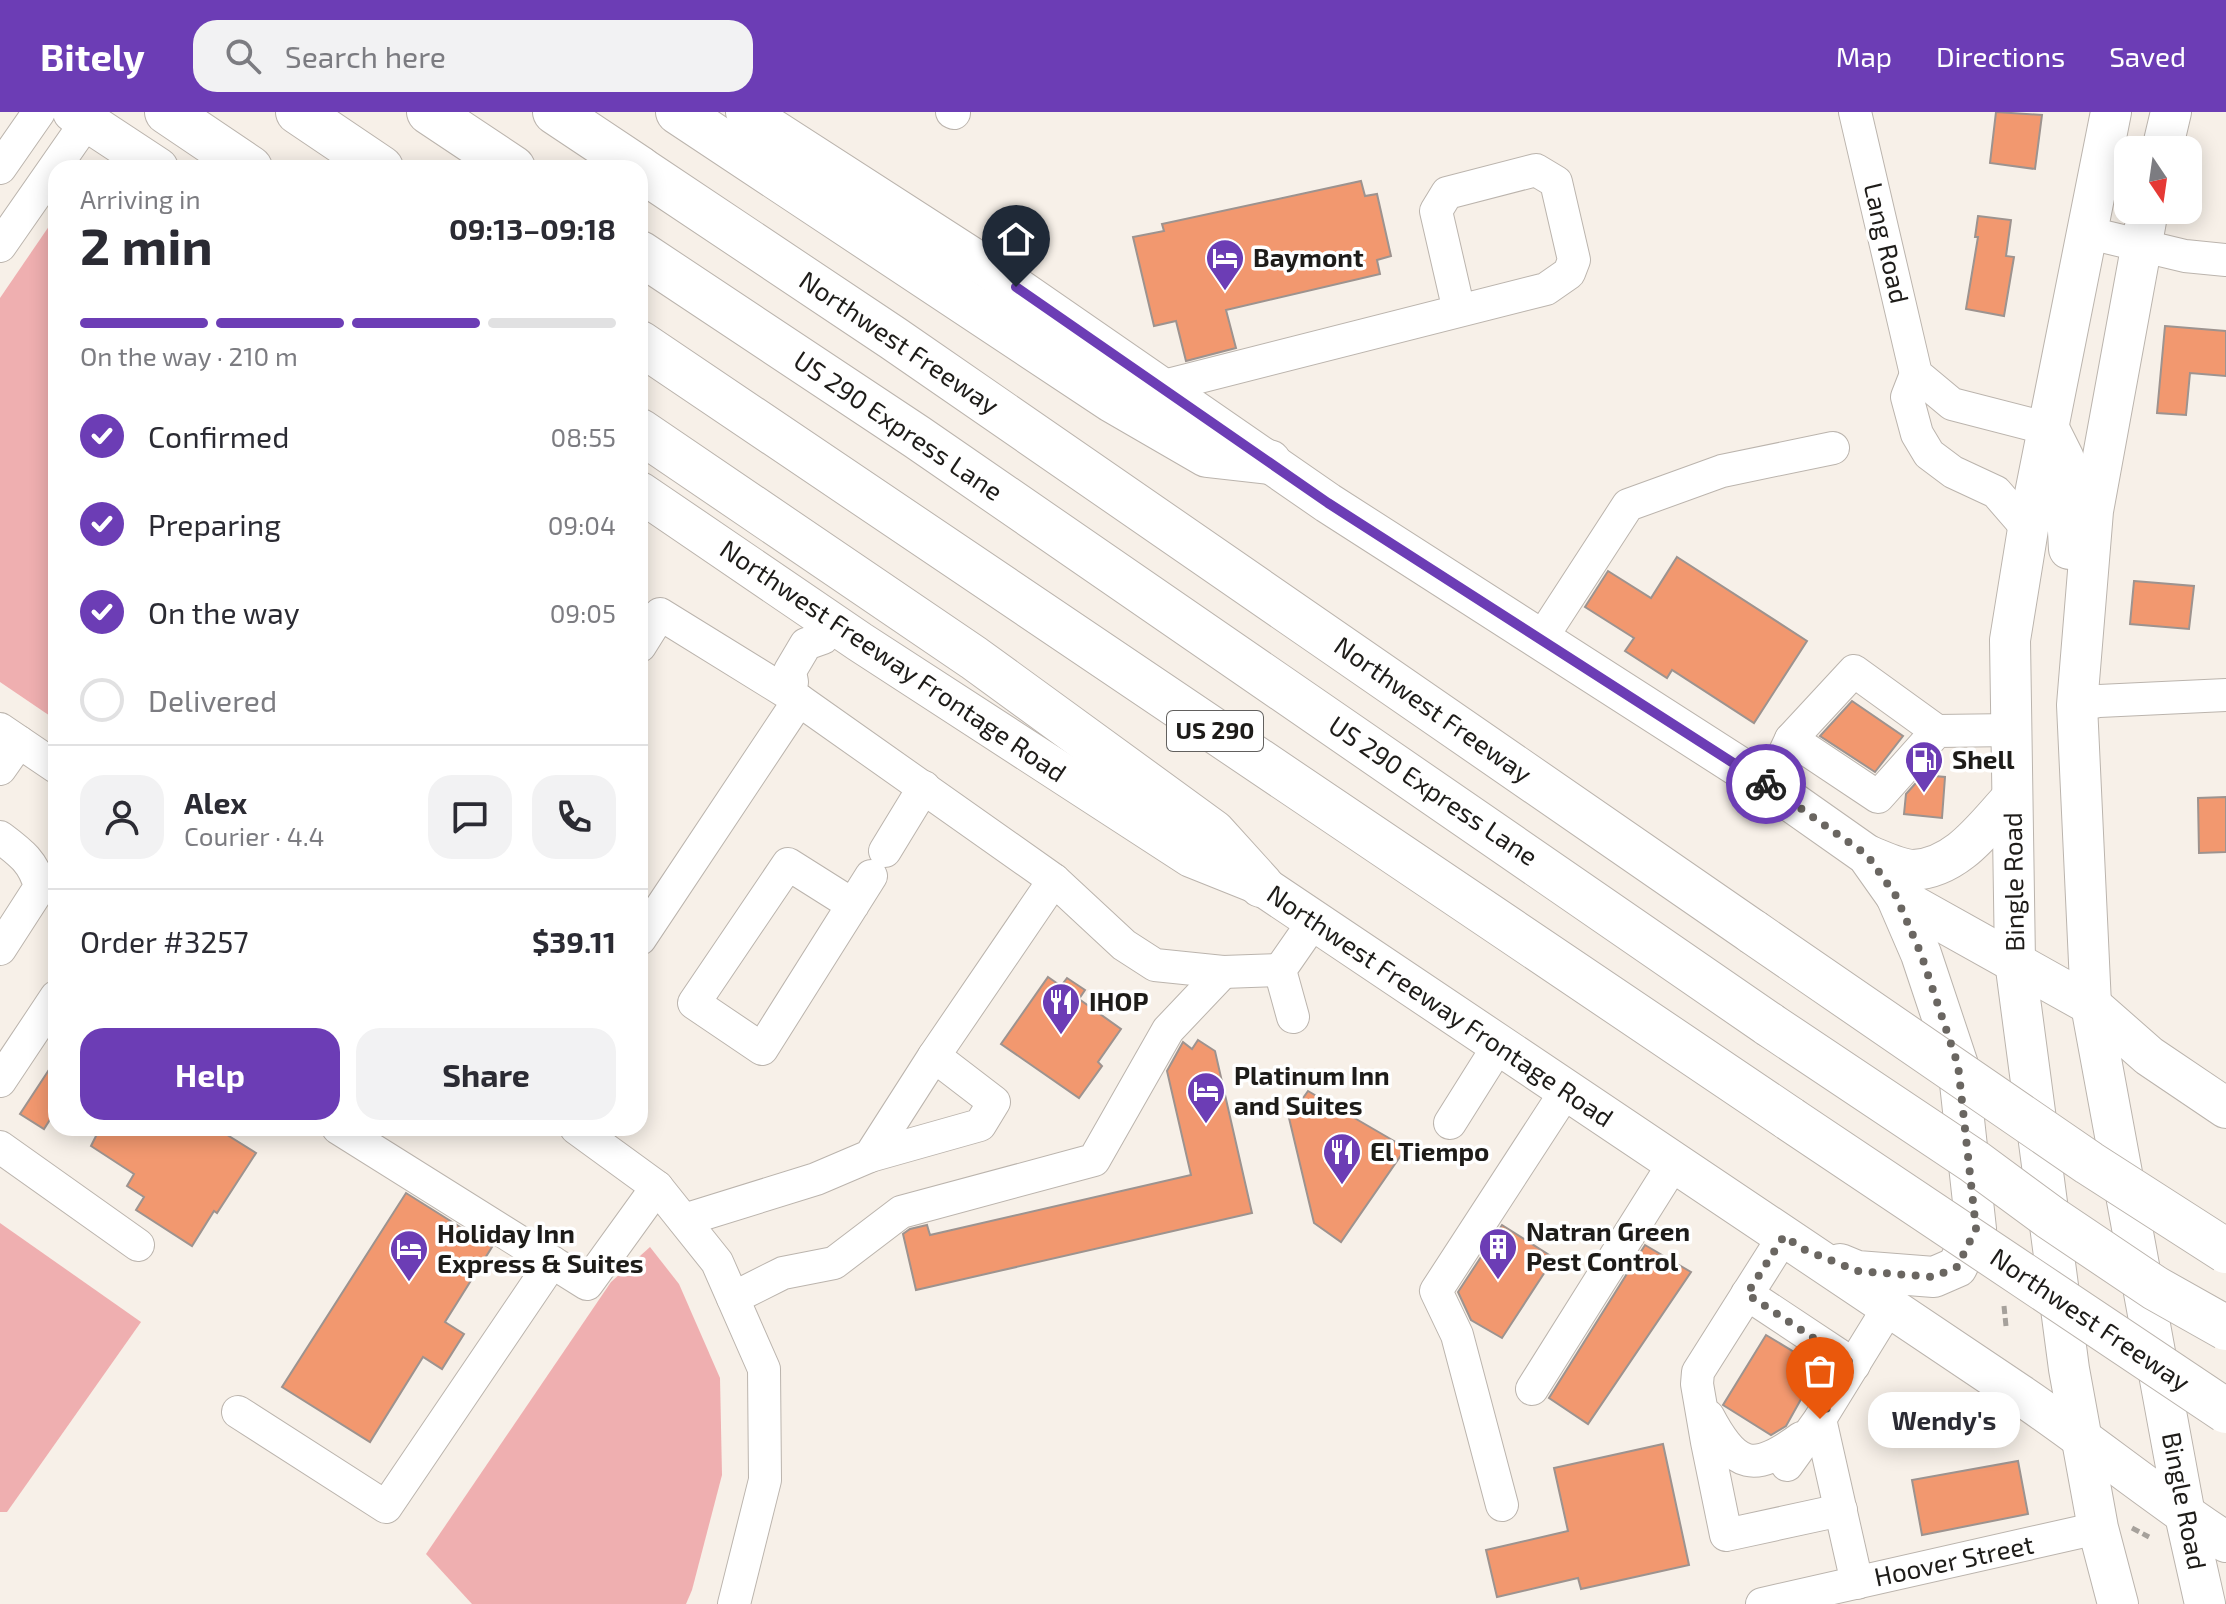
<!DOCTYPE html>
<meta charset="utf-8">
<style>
body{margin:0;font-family:"Exo 2",sans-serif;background:#f2f2f3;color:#2b2b33;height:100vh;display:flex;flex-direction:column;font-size:30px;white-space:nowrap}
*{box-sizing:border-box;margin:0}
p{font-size:26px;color:#7c7c81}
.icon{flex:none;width:44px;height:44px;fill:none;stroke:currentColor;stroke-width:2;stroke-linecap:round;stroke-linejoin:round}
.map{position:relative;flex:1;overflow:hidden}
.drawer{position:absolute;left:48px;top:48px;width:600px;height:976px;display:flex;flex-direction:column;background:#fff;border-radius:24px;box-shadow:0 4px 20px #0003}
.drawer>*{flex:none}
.needle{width:52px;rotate:167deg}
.controls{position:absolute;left:2114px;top:24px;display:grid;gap:16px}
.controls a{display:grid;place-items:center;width:88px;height:88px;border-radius:16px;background:#fff;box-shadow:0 4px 20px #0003;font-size:40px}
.pin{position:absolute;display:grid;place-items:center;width:68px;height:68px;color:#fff;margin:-82px -34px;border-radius:50% 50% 50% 0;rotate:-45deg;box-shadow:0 0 8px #0007}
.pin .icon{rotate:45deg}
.courier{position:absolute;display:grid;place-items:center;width:80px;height:80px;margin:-40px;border:6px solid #6c3db5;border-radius:50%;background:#fff;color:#222;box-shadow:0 2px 10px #0007}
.bubble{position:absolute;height:56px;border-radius:24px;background:#fff;box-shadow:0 4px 20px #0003;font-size:26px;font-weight:700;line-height:56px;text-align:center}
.overview em{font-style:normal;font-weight:700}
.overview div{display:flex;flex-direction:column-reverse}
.overview{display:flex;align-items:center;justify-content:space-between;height:136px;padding:0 32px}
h1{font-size:52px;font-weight:700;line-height:60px}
.bar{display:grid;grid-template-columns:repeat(4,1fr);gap:12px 8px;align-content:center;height:96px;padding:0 32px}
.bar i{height:10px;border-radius:6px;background:#e1e1e2}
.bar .selected{background:#6c3db5}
.bar p{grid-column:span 4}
.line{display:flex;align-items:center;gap:20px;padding:0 32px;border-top:2px solid #e1e1e2}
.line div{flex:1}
.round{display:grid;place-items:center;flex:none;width:84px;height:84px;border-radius:24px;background:#f2f2f3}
ol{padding:0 32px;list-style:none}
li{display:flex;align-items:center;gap:24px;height:88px}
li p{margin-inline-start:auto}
li .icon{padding:8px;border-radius:50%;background:#6c3db5;color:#fff;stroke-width:4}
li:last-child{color:#7c7c81}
li i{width:44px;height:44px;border:4px solid #e1e1e2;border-radius:50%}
.button{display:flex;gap:16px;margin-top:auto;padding:16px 32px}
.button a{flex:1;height:92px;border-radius:24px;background:#6c3db5;color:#fff;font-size:32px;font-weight:700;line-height:92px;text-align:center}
.button a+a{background:#f2f2f3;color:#2b2b33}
header{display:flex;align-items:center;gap:48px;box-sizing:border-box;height:112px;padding:0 40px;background:#6c3db5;color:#fff}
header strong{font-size:38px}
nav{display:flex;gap:44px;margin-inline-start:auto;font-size:28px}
.search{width:560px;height:72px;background:#f2f2f3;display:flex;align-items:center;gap:20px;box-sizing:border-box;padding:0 28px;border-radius:24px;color:#7c7c81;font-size:30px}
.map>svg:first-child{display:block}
.green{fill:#efafb0}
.building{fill:#f2986f;stroke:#9d938f;stroke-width:2}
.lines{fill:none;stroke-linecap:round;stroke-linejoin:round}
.minor-casing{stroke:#bbb4ad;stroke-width:34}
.major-casing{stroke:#bbb4ad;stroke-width:42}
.highway-casing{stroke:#bbb4ad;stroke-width:46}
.path{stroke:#a6a19b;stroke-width:5;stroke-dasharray:8 4;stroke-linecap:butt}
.minor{stroke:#fff;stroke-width:32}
.major{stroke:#fff;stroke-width:40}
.highway{stroke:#fff;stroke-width:44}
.highway-bridge-casing{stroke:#bbb4ad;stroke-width:46;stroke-linecap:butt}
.highway-bridge{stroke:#fff;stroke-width:44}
.done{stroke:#6a6661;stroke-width:8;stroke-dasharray:0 14.4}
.route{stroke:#6c3db5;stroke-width:10}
.labels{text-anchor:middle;stroke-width:7;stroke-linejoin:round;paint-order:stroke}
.shield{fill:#fff;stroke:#62605e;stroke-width:2}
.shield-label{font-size:24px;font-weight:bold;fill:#1e1c19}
.street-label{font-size:26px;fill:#1e1c19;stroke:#fff}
.poi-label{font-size:26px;font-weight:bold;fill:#1e1c19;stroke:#fff;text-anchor:start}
</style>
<header>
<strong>Bitely</strong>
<div class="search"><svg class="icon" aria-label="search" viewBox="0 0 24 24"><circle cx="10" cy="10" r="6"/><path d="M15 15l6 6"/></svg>Search here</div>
<nav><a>Map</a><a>Directions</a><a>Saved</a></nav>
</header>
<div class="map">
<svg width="2226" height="1492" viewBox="0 0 2226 1492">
<rect width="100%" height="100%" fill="#f7f0e8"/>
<g class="green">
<polygon points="56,104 56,608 0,570 0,186"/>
<polygon points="0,1111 141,1210 7,1400 0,1400"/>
<polygon points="650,1135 679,1172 720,1266 722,1363 692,1478 686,1492 472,1492 426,1442 611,1170"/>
</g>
<g class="building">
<polygon points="1996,0 2042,3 2035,57 1990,51"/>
<polygon points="1361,69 1365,84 1377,82 1391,144 1377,148 1380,162 1226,198 1236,236 1186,249 1176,209 1154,214 1133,125 1164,119 1162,112"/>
<polygon points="1978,104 2011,108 2006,144 2014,145 2004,204 1966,197 1978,125 1975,125"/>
<polygon points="2165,214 2226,219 2226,264 2190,261 2186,303 2157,301"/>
<polygon points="1677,445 1807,529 1754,611 1672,558 1667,566 1625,539 1634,526 1585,495 1608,459 1651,486"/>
<polygon points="2134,469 2194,474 2189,517 2130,512"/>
<polygon points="1852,589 1903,624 1875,660 1820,624"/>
<polygon points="1923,663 1945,665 1942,706 1904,702 1906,682"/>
<polygon points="2226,685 2226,740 2199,741 2198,686"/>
<polygon points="1048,865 1061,874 1067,866 1085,878 1079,887 1121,917 1098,950 1102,954 1079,986 1001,932"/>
<polygon points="1198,928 1215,939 1252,1101 916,1178 903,1122 910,1117 927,1113 930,1123 1191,1063 1167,959 1183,930 1192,937"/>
<polygon points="56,947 56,998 44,1017 20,1002"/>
<polygon points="1308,979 1406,1036 1341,1130 1314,1111 1289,1006"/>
<polygon points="100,1016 216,1016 256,1041 217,1101 214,1099 192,1134 136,1098 144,1085 127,1074 134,1062 91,1034"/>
<polygon points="406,1081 492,1135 445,1210 464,1222 442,1257 423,1245 370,1330 282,1275"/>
<polygon points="1502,1113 1554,1146 1502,1226 1471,1208 1458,1180"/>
<polygon points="1645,1133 1691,1160 1588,1312 1549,1286"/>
<polygon points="1766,1223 1819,1255 1786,1314 1771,1323 1723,1293"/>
<polygon points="1663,1332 1689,1453 1581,1477 1578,1466 1497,1485 1486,1438 1568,1419 1554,1356"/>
<polygon points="2018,1349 2028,1402 1922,1423 1912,1368"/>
</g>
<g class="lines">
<defs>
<g id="minor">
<polyline points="952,0 954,1"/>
<polyline points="1855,0 1916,262 1952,292 2049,317"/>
<polyline points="0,56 39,0"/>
<polyline points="2085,120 2185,144 2226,148"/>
<polyline points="0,134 87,9"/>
<polyline points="1916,262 1907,285 1917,322 1929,342 1953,360 1996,380 2028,417"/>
<polyline points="1160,275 1546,177 1569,161 1574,148 1556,70 1536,58 1447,81 1436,99 1459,199"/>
<polyline points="1541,527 1628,393 1722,359 1833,336"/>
<polyline points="640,534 660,502 799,588 640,827"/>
<polyline points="786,579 792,570 790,559 806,532 823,526 834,511"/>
<polyline points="799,588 1054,768 1124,833 1155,853 1223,860 1280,858"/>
<polyline points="2077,593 2099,589 2226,583"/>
<polyline points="0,617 56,655"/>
<polyline points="1791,627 1854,559 1937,619"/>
<polyline points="0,657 19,630"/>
<polyline points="1769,674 1791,627 1878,685 1937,619 2012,618"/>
<path d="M0,725C20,740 34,750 40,775L0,837"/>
<polyline points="885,739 924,675"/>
<polyline points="853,793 788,752 694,891 762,937 871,764"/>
<polyline points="1293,905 1280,858 1314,809"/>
<polyline points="0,969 56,885"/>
<polyline points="1450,1011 1499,933"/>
<polyline points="338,1016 587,1172 657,1075"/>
<polyline points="576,1016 657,1075 717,1150 764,1257 765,1368 734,1492"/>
<polyline points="0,1035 138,1133"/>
<polyline points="870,1044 980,1013 994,990 934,944"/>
<polyline points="684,1108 816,1067 870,1044 934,944 1054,768"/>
<polyline points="1784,1124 1698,1260 1697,1272 1707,1330 1726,1423 1841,1398"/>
<polyline points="1747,1182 1854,1253"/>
<polyline points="733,1186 783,1161 834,1151 901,1100 1094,1048 1168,918 1223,860"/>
<polyline points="1532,1277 1674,1051"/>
<polyline points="238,1300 386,1395 552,1150"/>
<path d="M1708,1304C1736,1357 1754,1361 1801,1326"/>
<polyline points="1820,1307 1857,1471"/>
<polyline points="1787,1353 1820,1307 1889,1195"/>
<polyline points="1502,1393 1457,1223 1436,1179 1566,979"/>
<polyline points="1762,1492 2098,1416"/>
</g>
<g id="major">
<polyline points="73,0 158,56"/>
<polyline points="746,0 991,158 1328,391 1769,674 1867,743 1896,784 2091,893 2149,944 2226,996"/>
<polyline points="2111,0 2028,417 2010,528 2015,849 2069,1257 2098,1416 2118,1492"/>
<polyline points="2162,38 2171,0"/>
<polyline points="2148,98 2093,399 2077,593 2091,893 2185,1403 2205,1492"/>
<polyline points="2049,317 2064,347 2069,437"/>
<path d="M640,380L860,530L1191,745L1261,773L2019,1282C2089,1329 2155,1384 2226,1430"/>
<path d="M1867,743C1880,748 1900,758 1914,758C1958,755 1984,716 2012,686"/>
<polyline points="1840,1152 1857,1159 1934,1165 1957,1155 1976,1117 1958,953 1921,842 1896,784"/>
</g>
<g id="highway">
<polyline points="167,0 250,56"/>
<polyline points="298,0 381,56"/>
<polyline points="429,0 513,56"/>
<polyline points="555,0 639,56"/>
<polyline points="678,0 1112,288 1207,343 1269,350"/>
<polyline points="640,57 893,226 1753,820"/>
<polyline points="640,141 917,325 1770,913"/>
<polyline points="640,231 1790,1007"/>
<polyline points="640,319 974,546 1213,720 1261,773"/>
</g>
</defs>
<use href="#minor" class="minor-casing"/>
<use href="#major" class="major-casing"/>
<use href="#highway" class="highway-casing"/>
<g class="path">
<polyline points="2004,1194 2006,1214"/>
<polyline points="2132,1416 2149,1425"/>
</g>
<use href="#minor" class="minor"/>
<use href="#major" class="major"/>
<use href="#highway" class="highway"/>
<defs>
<g id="highway-bridge">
<polyline points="1753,820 2089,1051 2226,1139"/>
<polyline points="1770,913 1975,1050 2051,1106 2155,1176 2226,1216"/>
<polyline points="1790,1007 2226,1299"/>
</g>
</defs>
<use href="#highway-bridge" class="highway-bridge-casing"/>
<use href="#highway-bridge" class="highway-bridge"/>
</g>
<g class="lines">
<polyline class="done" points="1766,672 1867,743 1896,784 1921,842 1958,953 1976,1117 1957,1155 1934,1165 1857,1159 1803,1137 1784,1124 1747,1182 1854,1253 1820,1307"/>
<polyline class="route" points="1016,175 1328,391 1766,672"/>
</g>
<defs>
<symbol id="hotel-pin" viewBox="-11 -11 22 30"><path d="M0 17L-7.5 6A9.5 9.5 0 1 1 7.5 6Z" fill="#6c3db5" stroke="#fff"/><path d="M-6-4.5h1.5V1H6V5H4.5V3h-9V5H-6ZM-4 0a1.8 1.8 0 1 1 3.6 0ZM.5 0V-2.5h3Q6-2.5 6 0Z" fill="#fff"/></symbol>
<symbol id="fuel-pin" viewBox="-11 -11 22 30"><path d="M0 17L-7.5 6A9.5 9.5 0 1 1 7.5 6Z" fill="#6c3db5" stroke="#fff"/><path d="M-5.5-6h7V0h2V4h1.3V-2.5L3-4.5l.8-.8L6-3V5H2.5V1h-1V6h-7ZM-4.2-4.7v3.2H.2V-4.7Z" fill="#fff"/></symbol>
<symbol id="restaurant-pin" viewBox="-11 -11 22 30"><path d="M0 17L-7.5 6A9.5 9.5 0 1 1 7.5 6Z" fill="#6c3db5" stroke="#fff"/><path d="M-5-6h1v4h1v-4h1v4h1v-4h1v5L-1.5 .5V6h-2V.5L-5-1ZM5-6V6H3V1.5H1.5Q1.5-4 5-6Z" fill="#fff"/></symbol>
<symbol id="building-pin" viewBox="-11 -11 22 30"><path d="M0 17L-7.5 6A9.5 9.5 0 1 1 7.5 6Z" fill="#6c3db5" stroke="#fff"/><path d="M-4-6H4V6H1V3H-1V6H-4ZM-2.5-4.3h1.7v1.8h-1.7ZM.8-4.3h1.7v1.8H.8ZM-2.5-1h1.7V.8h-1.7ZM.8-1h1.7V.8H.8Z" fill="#fff"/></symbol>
</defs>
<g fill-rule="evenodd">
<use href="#hotel-pin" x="1203" y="124" width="44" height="60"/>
<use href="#fuel-pin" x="1902" y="626" width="44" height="60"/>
<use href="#restaurant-pin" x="1039" y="868" width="44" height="60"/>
<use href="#hotel-pin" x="1184" y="957" width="44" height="60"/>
<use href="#restaurant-pin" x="1320" y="1018" width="44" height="60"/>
<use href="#building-pin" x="1476" y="1113" width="44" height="60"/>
<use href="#hotel-pin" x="387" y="1115" width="44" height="60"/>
</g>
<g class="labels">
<rect class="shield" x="1167" y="599" width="96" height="40" rx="6"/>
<g class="shield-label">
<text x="1215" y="627">US 290</text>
</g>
<g class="street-label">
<text transform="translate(1886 131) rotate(77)" y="9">Lang Road</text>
<text transform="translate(899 231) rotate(34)" y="9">Northwest Freeway</text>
<text transform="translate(898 314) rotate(34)" y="9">US 290 Express Lane</text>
<text transform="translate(893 549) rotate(34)" y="9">Northwest Freeway Frontage Road</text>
<text transform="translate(1433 598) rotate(35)" y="9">Northwest Freeway</text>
<text transform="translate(1433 679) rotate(34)" y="9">US 290 Express Lane</text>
<text transform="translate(2014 770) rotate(-91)" y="9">Bingle Road</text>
<text transform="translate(1440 894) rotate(34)" y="9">Northwest Freeway Frontage Road</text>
<text transform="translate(2090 1208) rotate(34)" y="9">Northwest Freeway</text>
<text transform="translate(2184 1389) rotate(79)" y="9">Bingle Road</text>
<text transform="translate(1954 1449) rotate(-12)" y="9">Hoover Street</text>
</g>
<g class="poi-label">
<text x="1253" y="155">Baymont</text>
<text x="1952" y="657">Shell</text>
<text x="1089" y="899">IHOP</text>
<text x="1234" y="973">Platinum Inn<tspan x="1234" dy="30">and Suites</tspan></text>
<text x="1370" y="1049">El Tiempo</text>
<text x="1526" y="1129">Natran Green<tspan x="1526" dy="30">Pest Control</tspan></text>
<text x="437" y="1131">Holiday Inn<tspan x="437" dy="30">Express &amp; Suites</tspan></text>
</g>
</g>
</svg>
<div class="controls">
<a><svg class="needle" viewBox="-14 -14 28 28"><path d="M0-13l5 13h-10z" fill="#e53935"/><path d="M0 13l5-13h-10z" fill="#7c7c81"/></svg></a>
</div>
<div class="pin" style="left:1820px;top:1307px;background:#ea580c"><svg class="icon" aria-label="bag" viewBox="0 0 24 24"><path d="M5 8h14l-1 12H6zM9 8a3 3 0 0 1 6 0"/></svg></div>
<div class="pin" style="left:1016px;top:175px;background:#1f2937"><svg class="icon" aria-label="home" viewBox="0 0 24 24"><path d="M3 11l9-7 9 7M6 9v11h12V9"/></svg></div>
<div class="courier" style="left:1766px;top:672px"><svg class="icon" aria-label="bike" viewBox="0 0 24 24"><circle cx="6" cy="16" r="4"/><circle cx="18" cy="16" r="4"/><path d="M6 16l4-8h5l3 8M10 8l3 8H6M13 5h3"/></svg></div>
<div class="bubble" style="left:1868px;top:1280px;width:152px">Wendy's</div>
<section class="drawer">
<div class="overview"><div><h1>2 min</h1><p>Arriving in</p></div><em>09:13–09:18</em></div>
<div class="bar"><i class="selected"></i><i class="selected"></i><i class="selected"></i><i></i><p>On the way · 210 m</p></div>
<ol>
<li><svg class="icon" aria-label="check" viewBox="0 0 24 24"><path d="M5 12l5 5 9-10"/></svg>Confirmed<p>08:55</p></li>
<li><svg class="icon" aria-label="check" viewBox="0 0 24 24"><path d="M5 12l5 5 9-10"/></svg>Preparing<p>09:04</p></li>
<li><svg class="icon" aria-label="check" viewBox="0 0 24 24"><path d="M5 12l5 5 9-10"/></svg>On the way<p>09:05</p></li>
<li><i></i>Delivered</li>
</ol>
<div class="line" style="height:144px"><a class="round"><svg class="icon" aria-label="person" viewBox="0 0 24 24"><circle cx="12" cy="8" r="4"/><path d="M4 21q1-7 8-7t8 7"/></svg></a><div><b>Alex</b><p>Courier · 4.4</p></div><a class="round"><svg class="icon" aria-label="chat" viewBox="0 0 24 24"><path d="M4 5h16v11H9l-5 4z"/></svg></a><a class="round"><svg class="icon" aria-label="phone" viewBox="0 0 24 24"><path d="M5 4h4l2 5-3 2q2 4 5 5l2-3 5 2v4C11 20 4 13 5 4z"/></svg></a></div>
<div class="line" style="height:104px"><div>Order #3257</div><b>$39.11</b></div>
<div class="button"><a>Help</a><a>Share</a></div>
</section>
</div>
